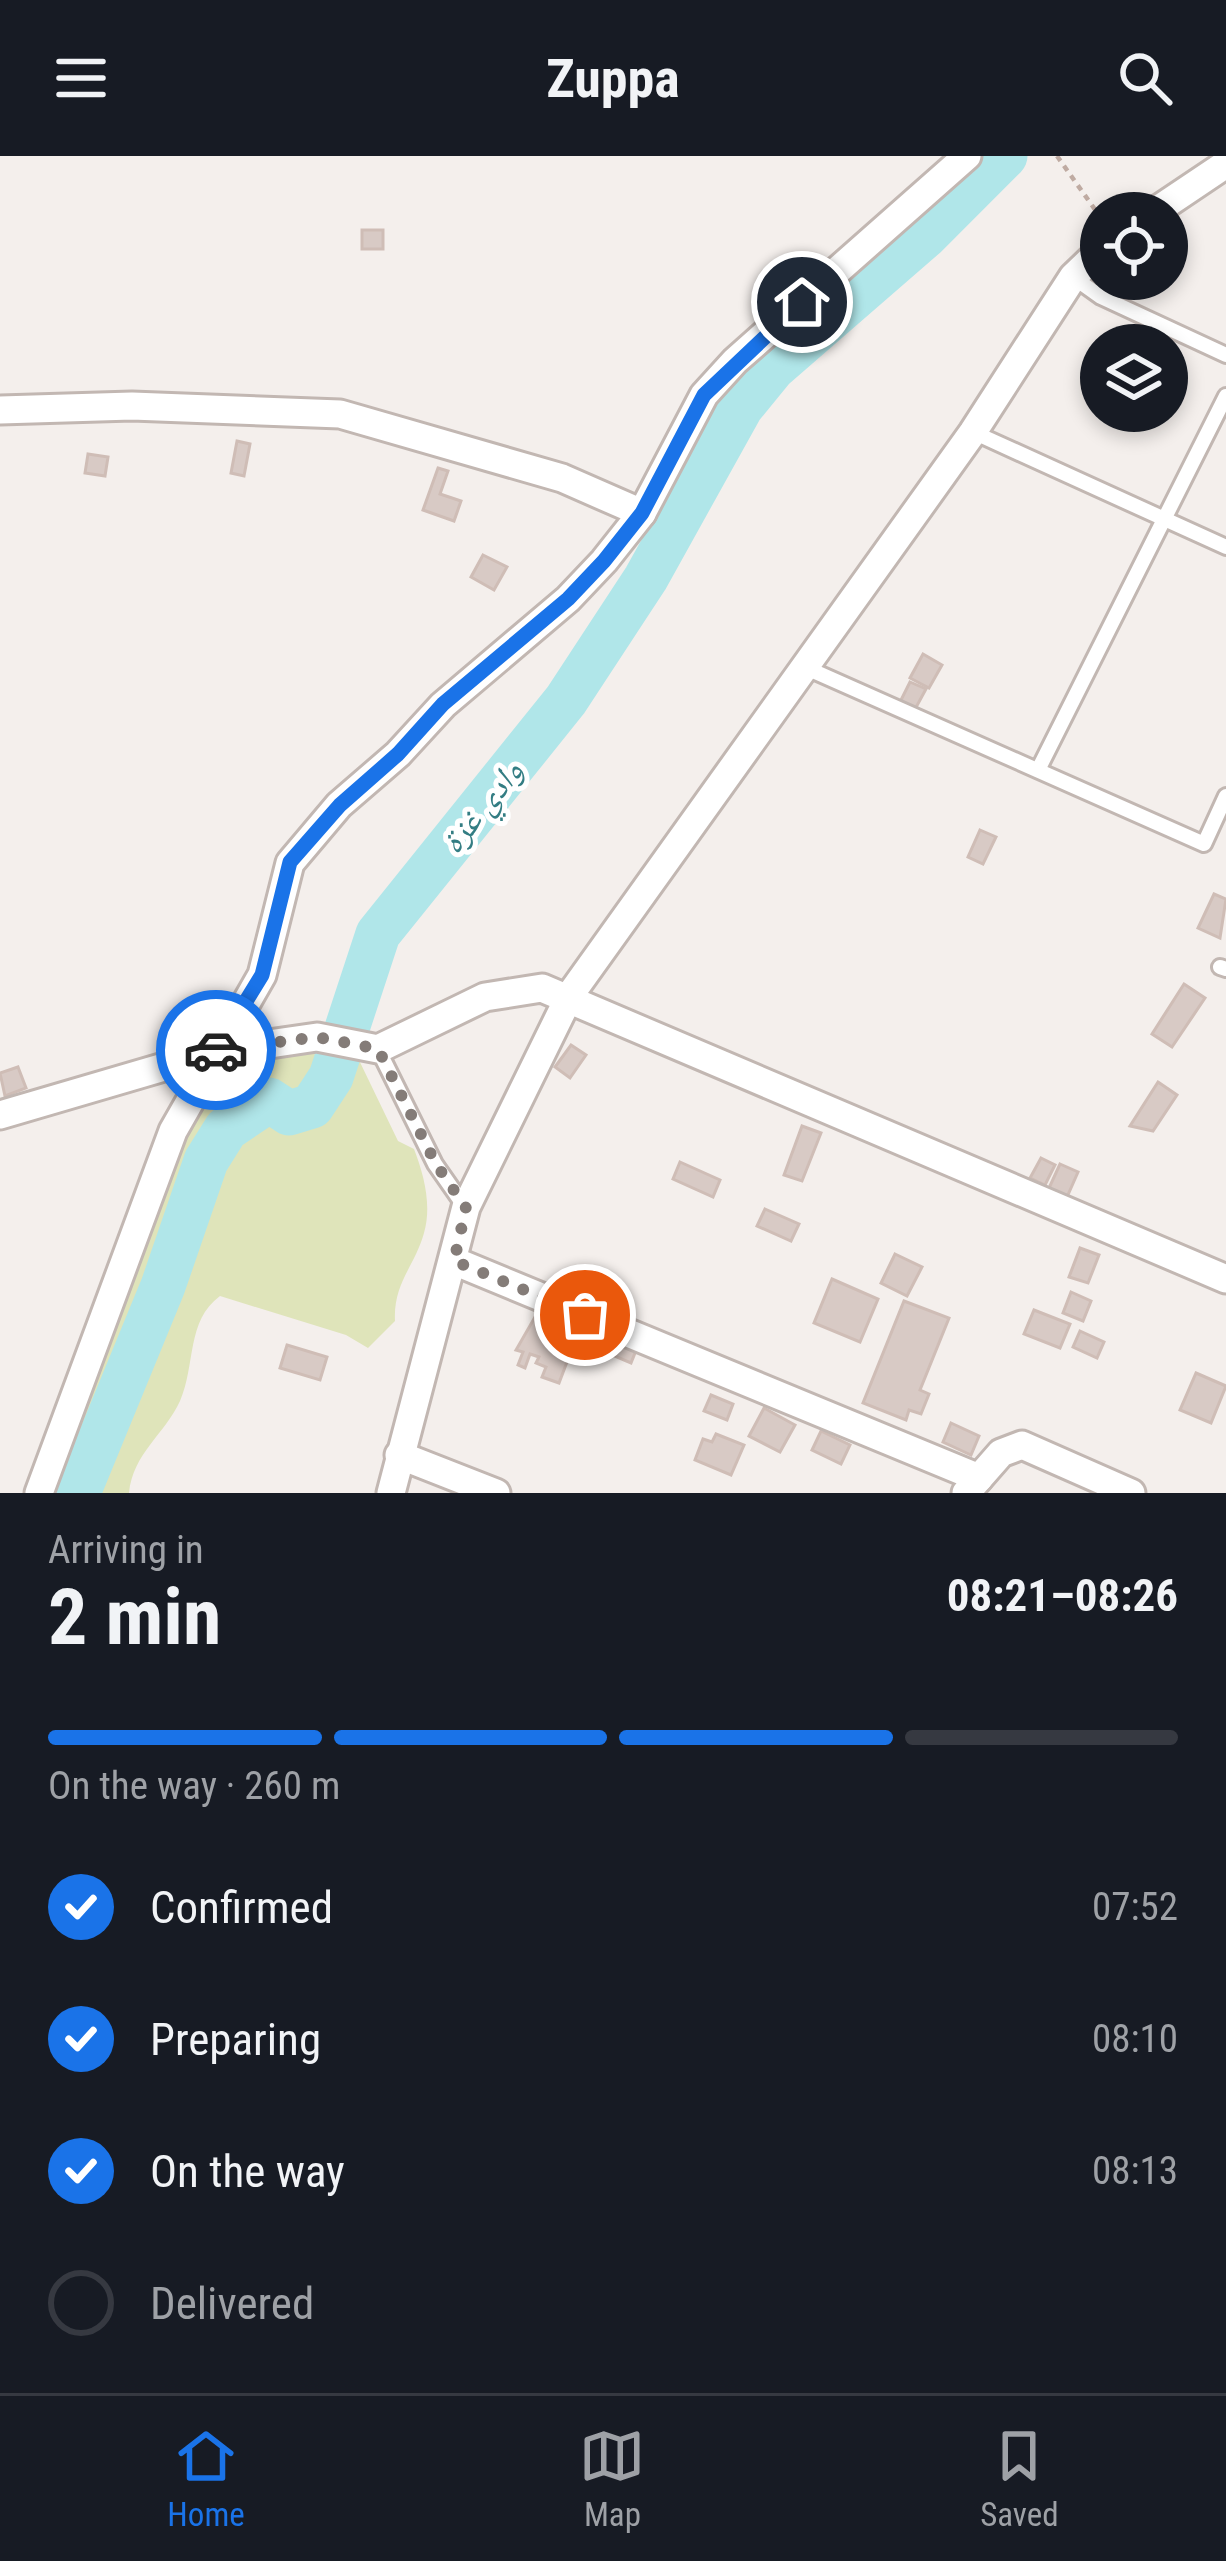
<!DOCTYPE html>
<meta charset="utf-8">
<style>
body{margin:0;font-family:"Roboto Condensed","Noto Naskh Arabic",sans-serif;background:#20242c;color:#f1f3f6;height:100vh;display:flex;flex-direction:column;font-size:45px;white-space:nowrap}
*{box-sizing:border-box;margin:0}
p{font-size:39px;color:#9ea1a6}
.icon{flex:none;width:66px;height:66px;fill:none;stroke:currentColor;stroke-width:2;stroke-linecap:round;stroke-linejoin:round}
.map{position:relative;height:1337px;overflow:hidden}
.sheet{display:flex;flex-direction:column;background:#171b24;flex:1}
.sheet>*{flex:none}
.fabs{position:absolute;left:1080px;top:36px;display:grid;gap:24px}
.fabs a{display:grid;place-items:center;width:108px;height:108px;border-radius:50%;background:#171b24;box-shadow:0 6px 18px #0003;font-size:60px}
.pin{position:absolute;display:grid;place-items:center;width:102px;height:102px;color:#fff;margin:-51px;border:6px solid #fff;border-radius:50%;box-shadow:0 3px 12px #0007}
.courier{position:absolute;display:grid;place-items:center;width:120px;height:120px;margin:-60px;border:9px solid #1a73e8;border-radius:50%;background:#fff;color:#222;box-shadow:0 3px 15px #0007}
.overview em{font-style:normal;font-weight:700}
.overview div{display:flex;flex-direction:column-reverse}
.overview{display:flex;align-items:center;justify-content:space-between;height:204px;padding:0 48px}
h1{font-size:78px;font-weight:700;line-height:90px}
.bar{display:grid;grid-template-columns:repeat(4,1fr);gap:18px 12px;align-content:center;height:144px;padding:0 48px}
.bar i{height:15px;border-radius:9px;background:#363941}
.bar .active{background:#1a73e8}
.bar p{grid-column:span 4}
ol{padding:0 48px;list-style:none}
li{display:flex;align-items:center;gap:36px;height:132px}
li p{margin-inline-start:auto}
li .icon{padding:12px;border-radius:50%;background:#1a73e8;color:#fff;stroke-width:4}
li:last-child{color:#9ea1a6}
li i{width:66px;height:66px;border:6px solid #363941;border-radius:50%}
header{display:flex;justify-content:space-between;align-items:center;height:156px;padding:0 48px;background:#171b24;font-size:54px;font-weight:700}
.menu{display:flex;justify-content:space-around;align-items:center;height:168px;border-top:3px solid #363941;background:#171b24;font-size:33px;color:#9ea1a6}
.menu a{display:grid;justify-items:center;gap:6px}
.menu .active{color:#1a73e8}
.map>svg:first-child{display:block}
.green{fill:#dfe4ba}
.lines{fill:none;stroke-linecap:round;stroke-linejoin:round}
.river{stroke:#b0e6e9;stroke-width:45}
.building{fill:#d8cac5;stroke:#cfbdb6;stroke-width:3}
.service-casing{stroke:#c2b7b2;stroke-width:20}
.minor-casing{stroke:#c2b7b2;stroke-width:33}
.path{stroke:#bfaba2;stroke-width:4.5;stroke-dasharray:6 6;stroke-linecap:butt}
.service{stroke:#fff;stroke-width:14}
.minor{stroke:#fff;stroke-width:27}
.done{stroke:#847c78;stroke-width:12;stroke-dasharray:0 21.6}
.route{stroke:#1a73e8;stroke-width:15}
.labels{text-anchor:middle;stroke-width:10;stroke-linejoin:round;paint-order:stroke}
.water-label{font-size:33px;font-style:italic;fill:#337d83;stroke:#fff}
</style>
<header><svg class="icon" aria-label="menu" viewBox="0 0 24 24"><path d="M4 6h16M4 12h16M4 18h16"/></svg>Zuppa<svg class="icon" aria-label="search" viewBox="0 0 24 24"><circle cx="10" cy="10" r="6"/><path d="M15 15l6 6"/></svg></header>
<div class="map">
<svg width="1226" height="1337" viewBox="0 0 1226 1337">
<rect width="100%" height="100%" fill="#f4efec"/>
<path class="green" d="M310,894L357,900L398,985L414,993C424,1019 432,1049 424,1077C415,1110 393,1127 395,1165L368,1192L346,1179L220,1140C186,1165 196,1208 180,1245C165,1278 133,1297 129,1337H52L184,984L224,908Z"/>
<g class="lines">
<polyline class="river" points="78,1337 163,1130 206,1005 226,973 269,944 289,957 312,950 331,921 378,778 566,544 646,422 741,251 773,212 925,80 1005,0"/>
</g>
<g class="building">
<rect x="362" y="74" width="21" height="19"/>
<polygon points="237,285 250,288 244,320 231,317"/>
<polygon points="88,298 108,301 105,320 85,317"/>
<polygon points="438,312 448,315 440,338 461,345 454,365 423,354"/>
<polygon points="483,399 507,411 494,434 471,421"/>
<polygon points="923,498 942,509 929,532 910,522"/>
<polygon points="910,526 926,533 914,555 899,548"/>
<polygon points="980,674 996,681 983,708 968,701"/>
<polygon points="1214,738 1226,743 1220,782 1198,772"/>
<polygon points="1184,828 1205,842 1172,891 1152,878"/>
<polygon points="571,889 586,899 570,922 555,911"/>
<polygon points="18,911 26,932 5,940 0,917"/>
<polygon points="1158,926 1177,939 1153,975 1130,970"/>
<polygon points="802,970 821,977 802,1025 784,1019"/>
<polygon points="1041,1002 1055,1009 1045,1029 1030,1022"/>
<polygon points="680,1006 720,1024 713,1041 673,1023"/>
<polygon points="1060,1008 1078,1016 1067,1041 1049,1032"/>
<polygon points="765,1053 799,1068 791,1085 757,1070"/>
<polygon points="1080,1092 1099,1099 1088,1127 1069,1121"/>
<polygon points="895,1098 922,1111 907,1140 881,1127"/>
<polygon points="832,1123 878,1143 860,1186 814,1167"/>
<polygon points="1071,1136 1091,1145 1083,1165 1063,1157"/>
<polygon points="904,1145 949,1162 920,1234 929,1238 921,1258 909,1254 906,1264 863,1247"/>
<polygon points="539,1154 581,1169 559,1227 542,1221 546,1211 536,1207 539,1201 530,1198 525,1212 518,1209 523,1196 516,1194"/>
<polygon points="1034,1154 1070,1168 1060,1192 1024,1178"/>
<polygon points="606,1173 639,1187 631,1207 598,1193"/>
<polygon points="1080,1175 1104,1186 1097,1202 1073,1191"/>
<polygon points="287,1189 327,1201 320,1224 280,1212"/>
<polygon points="1196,1217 1226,1230 1211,1267 1180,1254"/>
<polygon points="711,1239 733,1248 727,1264 704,1255"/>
<polygon points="764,1252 795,1269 780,1296 749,1280"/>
<polygon points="951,1267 979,1280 971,1299 943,1286"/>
<polygon points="821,1275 850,1289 841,1308 812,1294"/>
<polygon points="716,1278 744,1289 731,1319 695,1304 703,1283 712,1286"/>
</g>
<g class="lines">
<defs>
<g id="service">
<polyline points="1073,121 1101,141 1226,199"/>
<polyline points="973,276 1226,391"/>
<polyline points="802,510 1204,688 1226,640"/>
<polyline points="1038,614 1226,240"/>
<polyline points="1220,811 1226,813"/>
<polyline points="378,893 435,1008 465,1051"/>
</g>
<g id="minor">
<polyline points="1153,57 1226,8"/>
<polyline points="0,254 132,250 340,258 562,322 642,357"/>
<polyline points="0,959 215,896 317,881 378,893 485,841 542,832 1226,1123"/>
<polyline points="454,1105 979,1322"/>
<polyline points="399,1299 496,1337"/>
<polyline points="39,1337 173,975 262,819 290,707 339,649 398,598 443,549 568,443 604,405 642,357 704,239 735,205 967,0"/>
<polyline points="391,1337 466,1051 570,839 973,276 1073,121 1101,94"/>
<polyline points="966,1337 1001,1297 1022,1289 1131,1337"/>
</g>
</defs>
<use href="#service" class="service-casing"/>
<use href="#minor" class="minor-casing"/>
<polyline class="path" points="1057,0 1101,62"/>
<use href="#service" class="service"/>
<use href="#minor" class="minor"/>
</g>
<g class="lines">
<polyline class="done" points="216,894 317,881 378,893 436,1008 466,1052 454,1105 585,1159"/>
<polyline class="route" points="216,894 262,819 290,706 340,649 398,598 443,548 568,443 604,405 642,357 704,239 802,146"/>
</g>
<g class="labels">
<g class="water-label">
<text transform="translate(481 650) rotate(-51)" y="12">وادي غزة</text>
</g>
</g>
</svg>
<div class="fabs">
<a><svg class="icon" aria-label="locate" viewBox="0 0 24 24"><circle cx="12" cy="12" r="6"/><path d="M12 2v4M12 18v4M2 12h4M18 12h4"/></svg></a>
<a><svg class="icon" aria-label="layers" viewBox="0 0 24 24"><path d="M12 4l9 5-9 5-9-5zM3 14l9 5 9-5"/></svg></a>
</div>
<div class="pin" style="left:585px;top:1159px;background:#ea580c"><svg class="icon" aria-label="bag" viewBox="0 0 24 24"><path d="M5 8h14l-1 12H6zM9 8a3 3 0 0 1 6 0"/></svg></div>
<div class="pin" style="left:802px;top:146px;background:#1f2937"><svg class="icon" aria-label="home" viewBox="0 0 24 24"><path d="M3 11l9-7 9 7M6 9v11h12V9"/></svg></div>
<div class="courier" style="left:216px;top:894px"><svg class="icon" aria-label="car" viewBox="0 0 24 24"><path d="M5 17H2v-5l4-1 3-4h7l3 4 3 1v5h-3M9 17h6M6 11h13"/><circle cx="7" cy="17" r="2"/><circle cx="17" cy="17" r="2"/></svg></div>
</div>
<section class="sheet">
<div class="overview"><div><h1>2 min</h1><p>Arriving in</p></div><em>08:21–08:26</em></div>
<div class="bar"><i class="active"></i><i class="active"></i><i class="active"></i><i></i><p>On the way · 260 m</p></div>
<ol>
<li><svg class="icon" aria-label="check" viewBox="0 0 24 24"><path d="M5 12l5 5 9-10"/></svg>Confirmed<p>07:52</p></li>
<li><svg class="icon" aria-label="check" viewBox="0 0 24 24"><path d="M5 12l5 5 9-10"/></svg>Preparing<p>08:10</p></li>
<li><svg class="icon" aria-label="check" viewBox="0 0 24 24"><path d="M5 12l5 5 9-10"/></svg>On the way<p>08:13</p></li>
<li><i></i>Delivered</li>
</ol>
</section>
<nav class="menu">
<a class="active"><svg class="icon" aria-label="home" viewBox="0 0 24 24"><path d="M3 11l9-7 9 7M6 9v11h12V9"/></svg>Home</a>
<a><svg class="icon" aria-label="map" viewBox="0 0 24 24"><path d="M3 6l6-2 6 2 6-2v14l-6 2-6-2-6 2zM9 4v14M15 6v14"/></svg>Map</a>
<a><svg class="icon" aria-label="saved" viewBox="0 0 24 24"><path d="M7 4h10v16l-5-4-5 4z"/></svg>Saved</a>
</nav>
